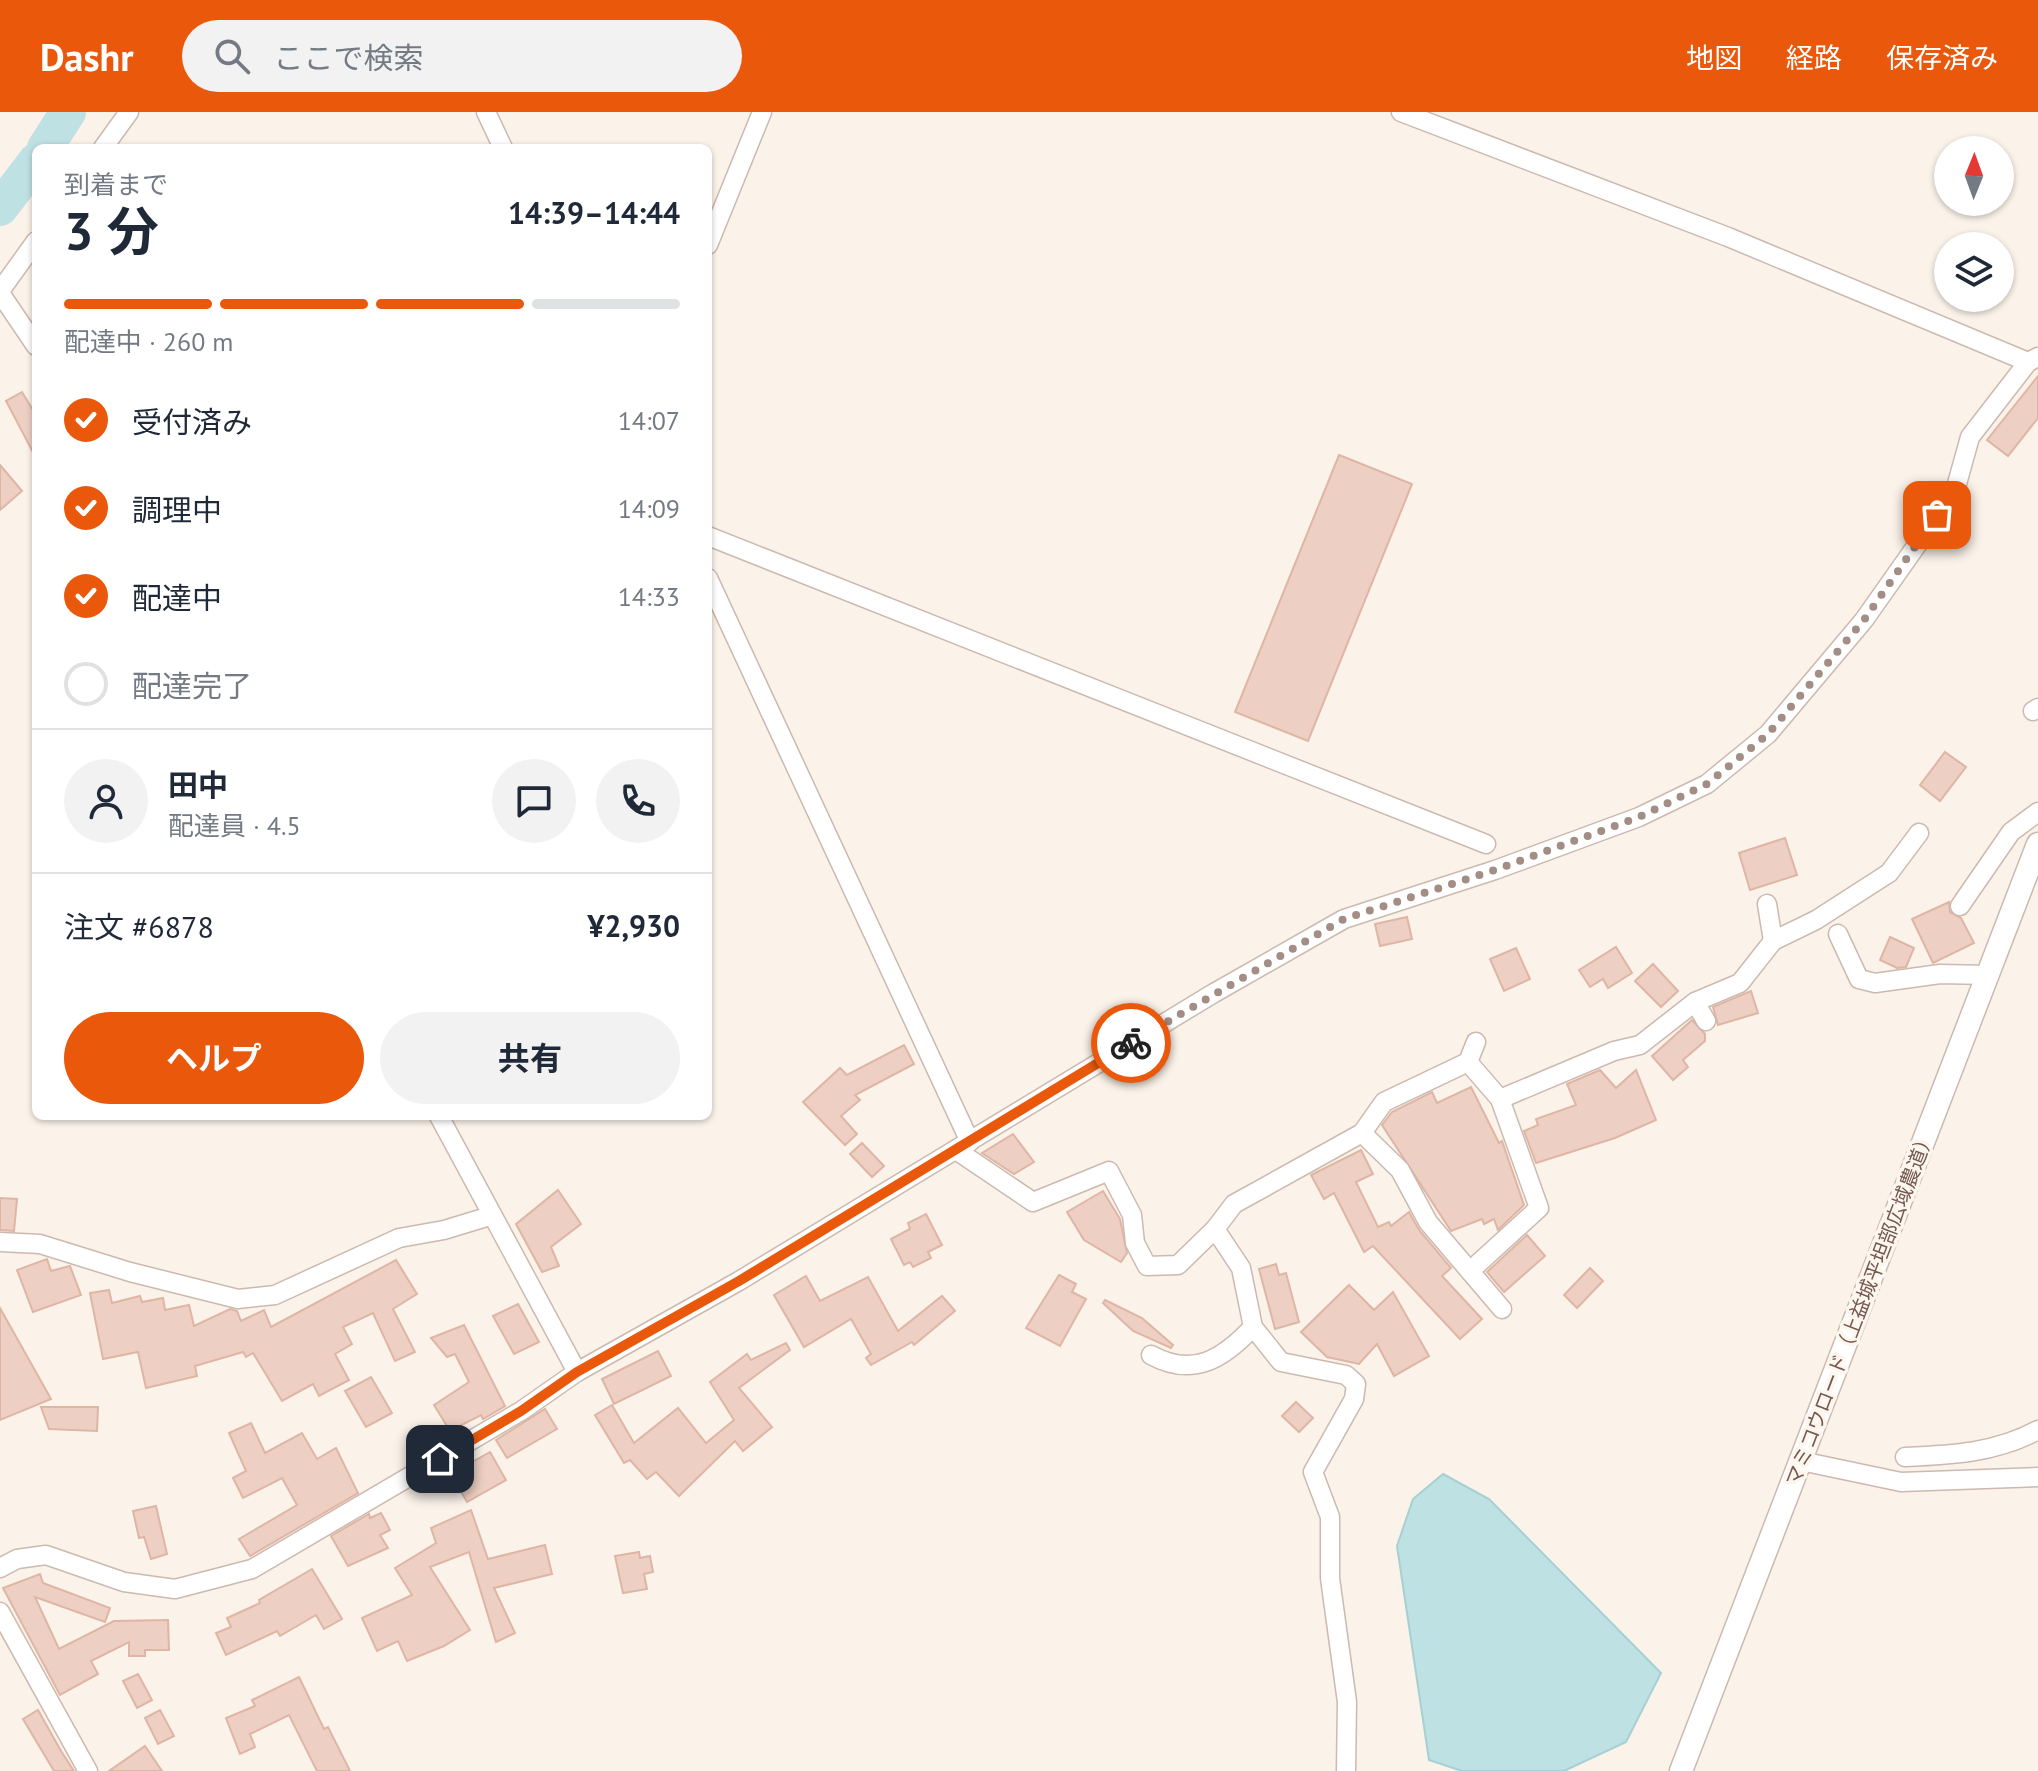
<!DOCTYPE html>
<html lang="ja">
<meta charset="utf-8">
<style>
body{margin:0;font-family:"PT Sans","Noto Sans JP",sans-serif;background:#f2f2f3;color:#1f2937;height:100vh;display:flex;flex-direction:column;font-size:30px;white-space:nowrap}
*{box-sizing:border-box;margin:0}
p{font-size:26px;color:#747a83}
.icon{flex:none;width:44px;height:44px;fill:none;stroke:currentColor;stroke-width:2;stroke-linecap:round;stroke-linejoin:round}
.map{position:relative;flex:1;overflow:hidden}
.drawer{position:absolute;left:32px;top:32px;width:680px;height:976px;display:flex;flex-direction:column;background:#fff;border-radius:12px;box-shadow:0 2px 6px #0004}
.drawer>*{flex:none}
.needle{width:52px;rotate:1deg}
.buttons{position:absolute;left:1934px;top:24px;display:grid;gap:16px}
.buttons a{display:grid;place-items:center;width:80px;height:80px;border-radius:50%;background:#fff;box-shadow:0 2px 6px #0004;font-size:40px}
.pin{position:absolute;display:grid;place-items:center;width:68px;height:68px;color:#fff;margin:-34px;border-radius:16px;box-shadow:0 4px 12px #0006}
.courier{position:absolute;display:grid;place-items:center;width:80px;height:80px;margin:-40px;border:6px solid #ea580c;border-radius:50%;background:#fff;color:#222;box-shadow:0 2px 10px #0007}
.headline em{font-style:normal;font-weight:700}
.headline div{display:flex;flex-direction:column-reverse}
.headline{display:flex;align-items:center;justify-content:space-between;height:136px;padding:0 32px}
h1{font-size:52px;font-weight:700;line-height:60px}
.bar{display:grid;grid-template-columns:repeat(4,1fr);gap:12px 8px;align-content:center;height:96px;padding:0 32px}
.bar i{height:10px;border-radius:6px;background:#e0e1e3}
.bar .current{background:#ea580c}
.bar p{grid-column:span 4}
.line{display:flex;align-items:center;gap:20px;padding:0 32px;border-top:2px solid #e0e1e3}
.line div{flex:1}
.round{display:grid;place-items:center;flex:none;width:84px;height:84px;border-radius:42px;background:#f2f2f3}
ol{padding:0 32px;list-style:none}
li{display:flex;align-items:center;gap:24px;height:88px}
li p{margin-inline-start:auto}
li .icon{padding:8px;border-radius:50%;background:#ea580c;color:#fff;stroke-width:4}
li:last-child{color:#747a83}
li i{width:44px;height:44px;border:4px solid #e0e1e3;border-radius:50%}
.primary-button{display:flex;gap:16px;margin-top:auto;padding:16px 32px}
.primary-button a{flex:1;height:92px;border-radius:48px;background:#ea580c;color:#fff;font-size:32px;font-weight:700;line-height:92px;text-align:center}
.primary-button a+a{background:#f2f2f3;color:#1f2937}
header{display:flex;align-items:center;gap:48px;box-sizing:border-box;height:112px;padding:0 40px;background:#ea580c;color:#fff}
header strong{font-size:38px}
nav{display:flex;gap:44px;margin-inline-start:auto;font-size:28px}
.search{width:560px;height:72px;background:#f2f2f3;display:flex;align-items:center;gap:20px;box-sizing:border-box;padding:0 28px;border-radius:44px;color:#747a83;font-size:30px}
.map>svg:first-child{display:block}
.water{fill:#bee1e3;stroke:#a6d0d3;stroke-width:2}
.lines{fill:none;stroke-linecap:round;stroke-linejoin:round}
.river{stroke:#bee1e3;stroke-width:36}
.building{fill:#edd0c3;stroke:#dfb5a4;stroke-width:2}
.minor-casing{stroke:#ccb9af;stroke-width:21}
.tertiary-casing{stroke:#ccb9af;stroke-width:25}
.minor{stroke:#fff;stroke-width:18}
.tertiary{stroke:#fff;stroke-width:22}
.done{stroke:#a38e85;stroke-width:8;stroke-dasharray:0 14.4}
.route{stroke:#ea580c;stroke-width:10}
.labels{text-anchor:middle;stroke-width:7;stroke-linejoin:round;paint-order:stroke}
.street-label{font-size:20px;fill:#73584f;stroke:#fdf6ef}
</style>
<header>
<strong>Dashr</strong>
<div class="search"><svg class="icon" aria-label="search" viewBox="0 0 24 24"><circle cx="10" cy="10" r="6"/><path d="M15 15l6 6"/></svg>ここで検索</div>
<nav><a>地図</a><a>経路</a><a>保存済み</a></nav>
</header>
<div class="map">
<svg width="2038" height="1659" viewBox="0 0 2038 1659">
<rect width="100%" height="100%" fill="#fbf2e9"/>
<polygon class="water" points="1443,1362 1489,1387 1661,1561 1626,1630 1564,1659 1462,1659 1429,1648 1397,1434 1413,1387"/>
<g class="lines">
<g class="river">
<polyline points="45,36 68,0"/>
<polyline points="0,96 36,49"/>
</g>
</g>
<g class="building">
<polygon points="2038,264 2038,306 2008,344 1987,328"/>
<polygon points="22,280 36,303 36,346 6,289"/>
<polygon points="1339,343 1412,372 1308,629 1235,600"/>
<polygon points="0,353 22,379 0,398"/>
<polygon points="1945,640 1966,655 1940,689 1920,673"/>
<polygon points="1785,726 1797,763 1750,778 1739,741"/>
<polygon points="1949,790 1950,800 1961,806 1974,831 1933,851 1912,807"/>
<polygon points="1407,805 1412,827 1380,834 1375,812"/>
<polygon points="1890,825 1914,836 1906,855 1897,856 1880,848"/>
<polygon points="1616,835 1632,861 1608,876 1603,867 1590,875 1579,858"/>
<polygon points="1516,836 1530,867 1504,879 1490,847"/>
<polygon points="1653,852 1678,879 1661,895 1635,869"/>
<polygon points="1751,879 1758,901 1718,913 1713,895"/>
<polygon points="1692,908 1705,922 1705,929 1683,948 1688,955 1673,968 1652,944"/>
<polygon points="904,933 914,952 855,983 860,988 841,1004 857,1022 845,1033 803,990 840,956 847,963"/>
<polygon points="1600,958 1616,976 1636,958 1656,1008 1615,1026 1536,1051 1524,1019 1538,1013 1536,1007 1576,993 1567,972"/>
<polygon points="1471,975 1499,1031 1502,1029 1524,1093 1498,1118 1494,1107 1484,1112 1482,1107 1451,1119 1382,1013 1392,1000 1432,980 1437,991"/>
<polygon points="1013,1022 1034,1050 1014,1062 982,1041"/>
<polygon points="862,1031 884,1054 872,1065 850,1042"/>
<polygon points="1361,1038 1373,1062 1356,1070 1378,1115 1389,1110 1391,1114 1409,1100 1419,1118 1451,1156 1442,1164 1482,1207 1460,1227 1373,1134 1364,1140 1334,1081 1324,1087 1311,1063"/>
<polygon points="558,1078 581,1112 551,1135 559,1154 542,1160 516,1112"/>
<polygon points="1103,1079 1120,1107 1127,1141 1121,1150 1084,1128 1067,1100"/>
<polygon points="0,1086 17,1087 14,1119 0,1118"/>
<polygon points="926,1102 942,1133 928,1140 931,1146 913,1155 910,1150 904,1153 891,1127 910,1117 908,1111"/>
<polygon points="1527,1123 1545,1144 1504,1180 1487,1160"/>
<polygon points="47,1147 51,1159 70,1154 81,1183 33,1200 17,1158"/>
<polygon points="396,1148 417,1182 393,1197 415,1240 395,1249 373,1201 343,1215 352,1232 335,1242 349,1268 319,1284 313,1272 282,1289 253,1241 246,1245 243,1240 195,1254 197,1264 146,1276 138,1240 103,1247 90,1181 109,1178 112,1191 140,1184 142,1190 163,1186 165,1198 189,1193 194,1214 230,1197 237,1199 241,1209 264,1198 271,1215"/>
<polygon points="1276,1152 1279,1163 1286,1161 1299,1210 1275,1217 1259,1157"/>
<polygon points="1590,1156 1603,1169 1577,1196 1564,1183"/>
<polygon points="1059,1163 1076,1172 1072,1180 1086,1187 1060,1234 1026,1216"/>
<polygon points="806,1164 820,1189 868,1165 898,1219 942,1184 955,1199 914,1233 912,1230 871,1253 866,1246 871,1242 851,1207 804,1235 774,1183"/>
<polygon points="1349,1173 1374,1198 1393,1180 1429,1244 1394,1264 1377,1232 1359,1252 1327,1245 1301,1220"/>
<polygon points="1105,1188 1142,1206 1173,1233 1171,1236 1133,1219 1103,1191"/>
<polygon points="518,1192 539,1230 514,1242 493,1204"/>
<polygon points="0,1196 51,1287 0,1308"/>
<polygon points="464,1213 505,1294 483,1307 481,1303 450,1319 434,1293 469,1270 455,1242 447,1245 431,1226"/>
<polygon points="786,1231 790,1238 739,1276 772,1315 743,1339 735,1329 679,1384 656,1360 647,1367 630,1348 624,1351 595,1303 612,1293 634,1331 678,1296 706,1331 734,1308 710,1270 747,1242 751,1248"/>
<polygon points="658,1239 671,1264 614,1292 602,1267"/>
<polygon points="371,1265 392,1301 366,1315 345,1279"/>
<polygon points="1296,1290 1313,1306 1299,1320 1282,1304"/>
<polygon points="41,1295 98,1295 97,1319 49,1317"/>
<polygon points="545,1297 557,1317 507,1346 496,1328"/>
<polygon points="251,1311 265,1341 302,1321 317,1347 336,1336 358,1381 250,1444 239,1427 297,1393 282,1366 243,1386 233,1366 246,1359 229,1321"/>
<polygon points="490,1340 506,1368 467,1390 451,1362"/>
<polygon points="156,1394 167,1442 151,1447 144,1425 139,1426 133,1399"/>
<polygon points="471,1398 488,1447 545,1433 552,1462 494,1476 515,1521 496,1530 469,1440 430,1455 470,1518 444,1534 407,1549 398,1529 377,1539 362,1506 412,1483 395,1456 436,1431 431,1416"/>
<polygon points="381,1401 390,1418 380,1423 388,1436 348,1454 331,1424 369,1402 370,1406"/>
<polygon points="639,1440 640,1446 650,1444 653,1460 644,1462 647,1477 623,1481 615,1444"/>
<polygon points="312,1457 342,1507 324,1517 316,1503 280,1524 277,1519 226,1543 216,1521 231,1515 227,1506 260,1491 259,1488"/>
<polygon points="40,1462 43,1471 110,1496 105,1510 35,1485 59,1537 114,1509 168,1508 169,1538 145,1538 145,1544 129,1544 129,1530 91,1549 98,1562 60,1583 3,1476"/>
<polygon points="138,1562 152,1588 137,1596 123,1569"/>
<polygon points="299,1565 324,1617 328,1615 350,1659 317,1659 289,1603 250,1622 255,1635 240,1642 226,1606 255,1594 252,1588"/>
<polygon points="38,1598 61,1639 74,1659 54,1659 23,1607"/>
<polygon points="160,1598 174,1624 158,1632 145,1606"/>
<polygon points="145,1634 162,1659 109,1659"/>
</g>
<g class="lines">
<defs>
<g id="minor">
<polyline points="486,0 503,36"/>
<polyline points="1401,0 1728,125 2028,250"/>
<polyline points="103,36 129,0"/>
<polyline points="708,133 762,0"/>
<polyline points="0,179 36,129"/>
<polyline points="0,181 36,234"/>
<polyline points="708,424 1486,732"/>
<polyline points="708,466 970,1030"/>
<polyline points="2033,599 2038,596"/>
<polyline points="1767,792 1773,829"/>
<polyline points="1960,794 2011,720 2038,700"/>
<polyline points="1838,822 1859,867 1875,871 1940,862 1988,863"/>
<polyline points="1706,909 1695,890 1740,871 1773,829 1816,808 1889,761 1919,721"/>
<polyline points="1468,950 1500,987 1539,1096 1470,1159"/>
<polyline points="1500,987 1614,939 1640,933 1695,890"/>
<polyline points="439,1004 577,1260"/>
<polyline points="1362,1021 1400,1058 1428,1110 1502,1197"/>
<polyline points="956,1038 1033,1090 1109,1059 1132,1103 1135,1131 1147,1154 1178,1153 1215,1117 1241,1156 1253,1215 1281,1250 1346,1263 1356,1272 1354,1287 1313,1360 1330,1405 1330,1466 1347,1590 1346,1659"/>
<polyline points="1215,1117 1234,1092 1362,1021 1384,990 1468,950 1476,930"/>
<polyline points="0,1130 40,1132 130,1160 238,1187 275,1183 399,1126 444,1118 490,1104"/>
<path d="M1151,1243C1193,1266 1223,1247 1253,1215"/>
<path d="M1905,1345C1951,1343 1996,1341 2038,1318"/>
<polyline points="1801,1349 1901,1370 2038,1365"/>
<polyline points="0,1456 17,1447 46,1443 124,1470 175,1477 252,1457 521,1299 577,1260 739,1169 1214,881 1344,807 1495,758 1639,705 1707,672 1768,622 1864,508 1955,379 1970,325 2028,250 2038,245"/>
<polyline points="0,1500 88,1659"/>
</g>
<polyline id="tertiary" points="1681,1659 2038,732"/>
</defs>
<use href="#minor" class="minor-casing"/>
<use href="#tertiary" class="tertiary-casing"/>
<use href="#minor" class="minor"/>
<use href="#tertiary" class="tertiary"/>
</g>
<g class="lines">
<polyline class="done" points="1131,931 1344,807 1495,758 1639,705 1707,672 1768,622 1864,508 1937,403"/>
<polyline class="route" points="440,1347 521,1299 577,1260 739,1169 1131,931"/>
</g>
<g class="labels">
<g class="street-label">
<text transform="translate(1860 1196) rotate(-69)" y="7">マミコウロード（上益城平坦部広域農道）</text>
</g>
</g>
</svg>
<div class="buttons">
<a><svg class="needle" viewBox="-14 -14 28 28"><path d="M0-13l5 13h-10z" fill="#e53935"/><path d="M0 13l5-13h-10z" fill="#747a83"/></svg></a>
<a><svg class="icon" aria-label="layers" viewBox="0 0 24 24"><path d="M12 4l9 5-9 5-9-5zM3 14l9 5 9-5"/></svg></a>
</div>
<div class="pin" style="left:1937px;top:403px;background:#ea580c"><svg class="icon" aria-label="bag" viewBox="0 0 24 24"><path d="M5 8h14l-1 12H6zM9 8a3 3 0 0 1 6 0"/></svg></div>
<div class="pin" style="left:440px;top:1347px;background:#1f2937"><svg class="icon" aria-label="home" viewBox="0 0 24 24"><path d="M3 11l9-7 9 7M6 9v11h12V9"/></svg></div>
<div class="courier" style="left:1131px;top:931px"><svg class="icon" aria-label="bike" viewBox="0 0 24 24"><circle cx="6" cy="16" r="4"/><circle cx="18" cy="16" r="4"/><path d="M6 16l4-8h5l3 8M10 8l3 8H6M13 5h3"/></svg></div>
<section class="drawer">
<div class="headline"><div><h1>3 分</h1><p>到着まで</p></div><em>14:39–14:44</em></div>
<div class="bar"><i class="current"></i><i class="current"></i><i class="current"></i><i></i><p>配達中 · 260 m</p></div>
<ol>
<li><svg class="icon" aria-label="check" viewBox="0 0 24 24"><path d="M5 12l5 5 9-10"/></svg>受付済み<p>14:07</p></li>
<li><svg class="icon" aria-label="check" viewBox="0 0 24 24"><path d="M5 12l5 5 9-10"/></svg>調理中<p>14:09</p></li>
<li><svg class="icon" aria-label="check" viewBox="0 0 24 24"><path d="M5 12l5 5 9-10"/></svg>配達中<p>14:33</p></li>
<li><i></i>配達完了</li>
</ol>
<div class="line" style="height:144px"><a class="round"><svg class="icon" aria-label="person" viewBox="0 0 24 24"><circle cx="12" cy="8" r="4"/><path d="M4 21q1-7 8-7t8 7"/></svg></a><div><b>田中</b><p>配達員 · 4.5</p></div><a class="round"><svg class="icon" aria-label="chat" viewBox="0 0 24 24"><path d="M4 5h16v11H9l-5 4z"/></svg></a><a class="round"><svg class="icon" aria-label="phone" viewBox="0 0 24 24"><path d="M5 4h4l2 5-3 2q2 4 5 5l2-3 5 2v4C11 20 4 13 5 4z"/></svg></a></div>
<div class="line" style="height:104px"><div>注文 #6878</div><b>¥2,930</b></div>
<div class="primary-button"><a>ヘルプ</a><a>共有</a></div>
</section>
</div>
